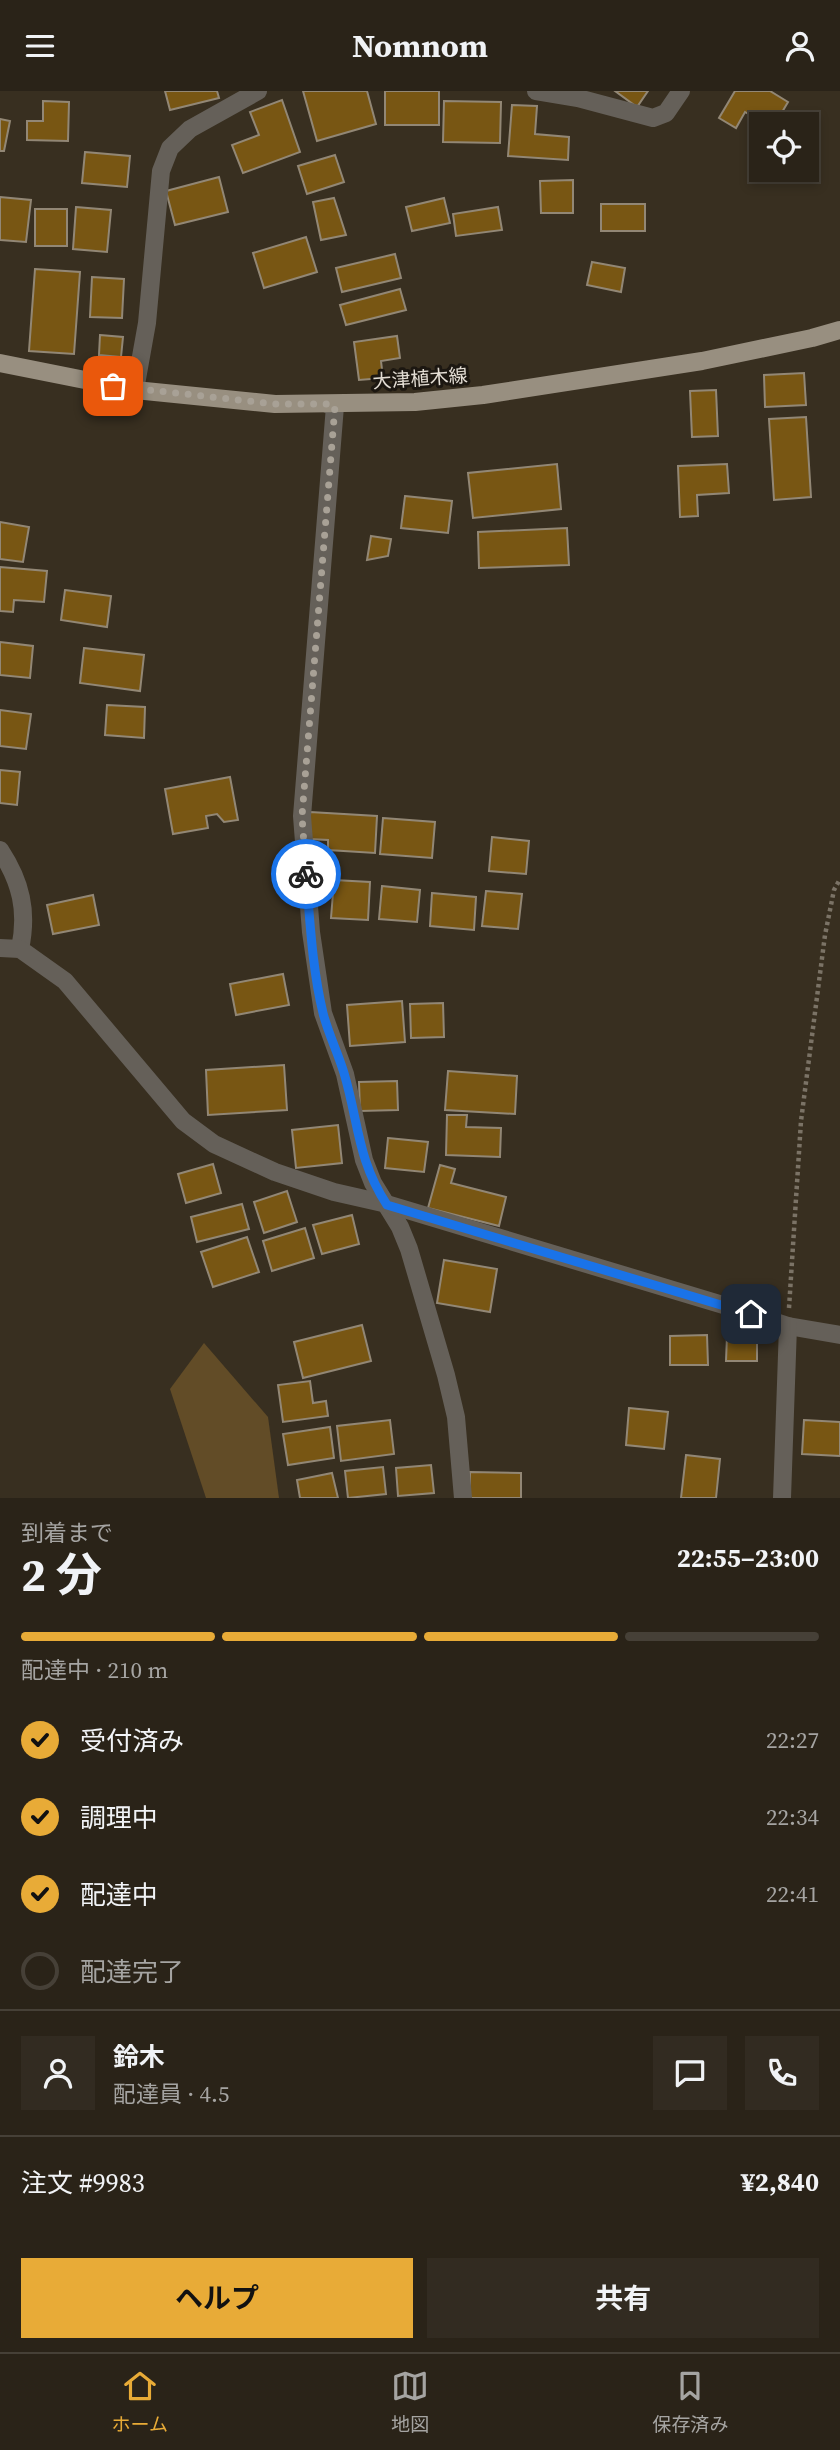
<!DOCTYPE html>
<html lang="ja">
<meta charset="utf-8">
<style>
body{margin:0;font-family:"Source Serif 4","Noto Sans JP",serif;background:#322b21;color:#f1f3f6;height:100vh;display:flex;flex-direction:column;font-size:26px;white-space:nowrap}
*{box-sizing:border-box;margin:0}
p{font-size:23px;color:#a5a4a2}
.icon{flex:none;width:38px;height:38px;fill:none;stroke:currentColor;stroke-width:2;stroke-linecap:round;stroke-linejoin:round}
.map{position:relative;height:1407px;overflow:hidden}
.side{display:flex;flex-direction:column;background:#2a2318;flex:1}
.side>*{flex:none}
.fabs{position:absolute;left:749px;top:21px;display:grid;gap:14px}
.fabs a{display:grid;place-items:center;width:70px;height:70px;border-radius:0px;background:#2a2318;box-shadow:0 4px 10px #0003,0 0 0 2px #464037;font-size:35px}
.pin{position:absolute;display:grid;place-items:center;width:60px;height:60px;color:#fff;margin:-30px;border-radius:14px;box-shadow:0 4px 10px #0006}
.courier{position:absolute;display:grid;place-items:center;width:70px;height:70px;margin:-35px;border:5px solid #1a73e8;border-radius:50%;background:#fff;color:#222;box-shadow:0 2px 9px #0007}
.headline em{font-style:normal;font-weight:700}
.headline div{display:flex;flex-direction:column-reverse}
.headline{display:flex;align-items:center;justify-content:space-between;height:119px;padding:0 21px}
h1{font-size:46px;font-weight:700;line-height:52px}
.bar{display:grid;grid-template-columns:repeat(4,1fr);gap:10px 7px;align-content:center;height:84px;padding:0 21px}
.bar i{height:9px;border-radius:5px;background:#464037}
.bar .on{background:#e8ab37}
.bar p{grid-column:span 4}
.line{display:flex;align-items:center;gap:18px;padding:0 21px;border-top:2px solid #464037}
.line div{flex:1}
.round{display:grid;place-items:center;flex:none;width:74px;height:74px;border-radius:0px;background:#322b21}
ol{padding:0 21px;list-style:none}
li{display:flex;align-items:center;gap:21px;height:77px}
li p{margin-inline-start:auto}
li .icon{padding:7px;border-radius:50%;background:#e8ab37;color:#111;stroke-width:4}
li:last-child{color:#a5a4a2}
li i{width:38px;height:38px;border:4px solid #464037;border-radius:50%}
.action{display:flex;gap:14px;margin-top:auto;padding:14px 21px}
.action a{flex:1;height:80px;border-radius:0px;background:#e8ab37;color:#111;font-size:28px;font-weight:700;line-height:80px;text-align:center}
.action a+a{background:#322b21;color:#f1f3f6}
header{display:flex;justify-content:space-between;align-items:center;height:91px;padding:0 21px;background:#2a2318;font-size:32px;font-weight:700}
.tab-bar{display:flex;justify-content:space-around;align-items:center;height:98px;border-top:2px solid #464037;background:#2a2318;font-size:19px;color:#a5a4a2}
.tab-bar a{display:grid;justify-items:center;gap:4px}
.tab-bar .on{color:#e8ab37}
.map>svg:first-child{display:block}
.green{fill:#624c27}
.building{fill:#785613;stroke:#928775;stroke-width:2}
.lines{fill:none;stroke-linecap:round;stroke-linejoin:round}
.path{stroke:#7b7366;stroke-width:4.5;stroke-dasharray:3.5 3.5;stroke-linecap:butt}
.street{stroke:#656059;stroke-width:18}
.primary{stroke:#988f80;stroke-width:18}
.done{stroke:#a8a196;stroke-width:7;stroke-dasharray:0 12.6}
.route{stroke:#1a73e8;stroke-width:9}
.labels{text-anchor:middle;stroke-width:6;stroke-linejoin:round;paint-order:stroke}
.street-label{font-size:19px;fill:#e4ded5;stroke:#1c1711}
</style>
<header><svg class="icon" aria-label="menu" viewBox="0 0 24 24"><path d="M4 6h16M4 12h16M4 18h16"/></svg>Nomnom<svg class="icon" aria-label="person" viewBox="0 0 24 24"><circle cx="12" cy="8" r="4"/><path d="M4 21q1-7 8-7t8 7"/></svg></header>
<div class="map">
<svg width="840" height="1407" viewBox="0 0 840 1407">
<rect width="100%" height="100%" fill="#382f20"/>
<polygon class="green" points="204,1252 268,1326 279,1407 206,1407 170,1298"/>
<g class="building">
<polygon points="165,0 217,0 219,7 170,19"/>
<polygon points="303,0 367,0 376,33 317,50"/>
<rect x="385" y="0" width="54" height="34"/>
<polygon points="615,0 648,0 637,16"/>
<polygon points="735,0 770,0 788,11 775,33 766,33 745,21 736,37 719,27"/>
<polygon points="282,9 300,61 243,82 232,54 259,44 250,21"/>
<polygon points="43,10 69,11 68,50 27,49 27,30 43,30"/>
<polygon points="444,10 501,11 500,52 443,51"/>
<polygon points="512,14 537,15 535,43 569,46 568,69 508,65"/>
<polygon points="0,28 10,30 4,60 0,60"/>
<polygon points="85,61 130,65 127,96 82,92"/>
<polygon points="335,64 344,91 307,103 298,75"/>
<polygon points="219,86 228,121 175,134 166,100"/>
<polygon points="573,89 573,122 541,122 540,90"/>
<polygon points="0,106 31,109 26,151 0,149"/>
<polygon points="334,107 346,144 321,149 313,111"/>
<polygon points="444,107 450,132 412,140 406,116"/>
<rect x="601" y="113" width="44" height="27"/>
<polygon points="76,116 111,119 107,161 73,158"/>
<polygon points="498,116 502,139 456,145 453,123"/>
<rect x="35" y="118" width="32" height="37"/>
<polygon points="306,146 317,181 264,197 253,162"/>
<polygon points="395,163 401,187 342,201 336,177"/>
<polygon points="592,171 625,177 621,201 587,194"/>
<polygon points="35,178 80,181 74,263 29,260"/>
<polygon points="92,186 124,188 122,227 90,226"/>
<polygon points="400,198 406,219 346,234 340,214"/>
<polygon points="100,244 123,246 121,266 99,264"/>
<polygon points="397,245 400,267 381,270 383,287 359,289 354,251"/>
<polygon points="804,282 806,314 765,316 764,284"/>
<polygon points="716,299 718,345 692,346 690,300"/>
<polygon points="806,326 811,406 774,409 769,328"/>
<polygon points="557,373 561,418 473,427 468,382"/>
<polygon points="727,373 729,402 697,404 698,425 680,426 678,375"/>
<polygon points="405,405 452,410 448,442 401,437"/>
<polygon points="0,431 29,436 23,471 0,468"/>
<polygon points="567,437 569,474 479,477 478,441"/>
<polygon points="371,445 391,448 388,465 367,469"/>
<polygon points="0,476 47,480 44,511 14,509 13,521 0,520"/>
<polygon points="65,499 111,505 107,536 61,529"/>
<polygon points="0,551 33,555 30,587 0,584"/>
<polygon points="84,557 144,564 140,600 80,592"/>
<polygon points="107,614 145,616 144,647 105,644"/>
<polygon points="0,619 31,623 26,658 0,655"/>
<polygon points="0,679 20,681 17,714 0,712"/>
<polygon points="230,686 238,729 224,731 217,723 206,725 208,737 173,743 165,698"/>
<polygon points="310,721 377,725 375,762 328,759 328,749 309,748"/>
<polygon points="383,727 435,731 432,767 380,763"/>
<polygon points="492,746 529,750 526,783 489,780"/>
<polygon points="334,789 370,791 368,829 331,827"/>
<polygon points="382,795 420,799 417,831 379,828"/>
<polygon points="486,800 522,803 518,838 482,835"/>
<polygon points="432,802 476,806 474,839 430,835"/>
<polygon points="93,804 99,834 53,843 47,814"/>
<polygon points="283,883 289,914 236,924 230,893"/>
<polygon points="402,910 405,951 350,955 347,914"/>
<polygon points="443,912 444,946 411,947 410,913"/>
<polygon points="284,974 287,1019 208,1024 206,979"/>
<polygon points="448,980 517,985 515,1023 445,1019"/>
<polygon points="397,990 398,1019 360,1020 359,991"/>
<polygon points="447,1024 467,1024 466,1036 501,1037 500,1066 446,1064"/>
<polygon points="338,1034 342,1072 296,1077 292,1039"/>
<polygon points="388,1047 428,1051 424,1081 385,1077"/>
<polygon points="213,1073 221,1102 186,1112 178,1083"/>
<polygon points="440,1074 455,1078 451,1092 506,1106 499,1135 428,1117"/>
<polygon points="287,1100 297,1131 264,1142 254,1111"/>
<polygon points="242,1113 249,1138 197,1151 191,1126"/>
<polygon points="352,1124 359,1153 322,1163 313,1134"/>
<polygon points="305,1137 314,1167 272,1180 263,1150"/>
<polygon points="247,1146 259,1181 213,1196 201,1161"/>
<polygon points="444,1169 497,1178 490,1221 437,1212"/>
<polygon points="362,1234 371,1270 303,1287 294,1251"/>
<polygon points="707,1244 708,1274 670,1274 670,1245"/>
<polygon points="727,1245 757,1246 757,1270 726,1270"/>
<polygon points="310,1290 313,1312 326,1310 328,1325 283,1331 278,1294"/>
<polygon points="629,1317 668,1321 664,1358 626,1354"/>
<polygon points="390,1329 394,1363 341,1370 337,1335"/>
<polygon points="804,1329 840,1331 840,1365 802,1363"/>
<polygon points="330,1336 334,1367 288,1374 283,1343"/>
<polygon points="686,1364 720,1368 716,1407 681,1407"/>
<polygon points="431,1374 434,1402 398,1405 396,1377"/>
<polygon points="383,1376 386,1403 348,1407 345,1380"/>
<polygon points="470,1381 521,1382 521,1407 470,1407"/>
<polygon points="332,1382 338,1407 300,1407 297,1389"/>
</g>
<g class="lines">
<polyline class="path" points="789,1217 801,1030 825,844 834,799 840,788"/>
<g class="street">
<polyline points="536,0 578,7 653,27 666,22 681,0"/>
<polyline points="135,299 147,232 161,80 170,57 190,38 258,0"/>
<polyline points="327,313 335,315 302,725 311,841 323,922 345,983 364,1069 373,1092 400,1136 409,1158 446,1284 456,1326 463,1407"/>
<path d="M0,759C21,791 28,820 20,858"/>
<polyline points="0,857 20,858 65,890 183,1030 214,1053 275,1081 334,1101 387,1113 733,1217 788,1235 840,1244"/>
<polyline points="782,1407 788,1235"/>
</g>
<polyline class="primary" points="0,272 135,299 275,313 415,311 483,304 702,270 812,247 840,239"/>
</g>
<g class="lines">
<polyline class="done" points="113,295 275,313 327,313 335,315 302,725 306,783"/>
<path class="route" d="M306,783C310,829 312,877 323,922C328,942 338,962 344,982C359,1032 357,1068 387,1114L751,1223"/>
</g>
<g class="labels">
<g class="street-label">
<text transform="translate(420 287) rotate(-4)" y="7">大津植木線</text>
</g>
</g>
</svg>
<div class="fabs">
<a><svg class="icon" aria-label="locate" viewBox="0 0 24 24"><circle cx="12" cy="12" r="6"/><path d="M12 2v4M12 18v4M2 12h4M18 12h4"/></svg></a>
</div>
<div class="pin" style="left:113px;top:295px;background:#ea580c"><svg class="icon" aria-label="bag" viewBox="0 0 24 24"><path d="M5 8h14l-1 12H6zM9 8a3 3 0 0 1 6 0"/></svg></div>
<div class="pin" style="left:751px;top:1223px;background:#1f2937"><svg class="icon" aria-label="home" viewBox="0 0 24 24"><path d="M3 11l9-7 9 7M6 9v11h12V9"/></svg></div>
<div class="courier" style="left:306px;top:783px"><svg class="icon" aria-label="bike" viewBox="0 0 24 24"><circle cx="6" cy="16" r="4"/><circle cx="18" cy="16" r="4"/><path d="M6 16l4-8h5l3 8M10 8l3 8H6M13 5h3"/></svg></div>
</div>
<section class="side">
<div class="headline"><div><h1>2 分</h1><p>到着まで</p></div><em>22:55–23:00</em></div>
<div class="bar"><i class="on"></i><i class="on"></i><i class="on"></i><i></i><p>配達中 · 210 m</p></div>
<ol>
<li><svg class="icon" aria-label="check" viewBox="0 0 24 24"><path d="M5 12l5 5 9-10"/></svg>受付済み<p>22:27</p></li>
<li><svg class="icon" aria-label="check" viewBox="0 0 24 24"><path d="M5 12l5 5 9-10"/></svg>調理中<p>22:34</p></li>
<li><svg class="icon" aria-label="check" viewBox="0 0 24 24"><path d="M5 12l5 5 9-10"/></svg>配達中<p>22:41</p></li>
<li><i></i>配達完了</li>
</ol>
<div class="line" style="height:126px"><a class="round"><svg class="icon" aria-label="person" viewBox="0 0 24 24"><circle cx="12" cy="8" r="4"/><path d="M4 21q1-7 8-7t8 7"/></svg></a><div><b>鈴木</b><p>配達員 · 4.5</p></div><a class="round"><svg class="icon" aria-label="chat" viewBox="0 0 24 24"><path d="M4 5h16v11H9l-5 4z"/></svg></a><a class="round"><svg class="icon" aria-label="phone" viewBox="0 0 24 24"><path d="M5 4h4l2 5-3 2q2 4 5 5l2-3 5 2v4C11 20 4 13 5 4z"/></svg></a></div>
<div class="line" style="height:91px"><div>注文 #9983</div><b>¥2,840</b></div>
<div class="action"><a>ヘルプ</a><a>共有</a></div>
</section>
<nav class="tab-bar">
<a class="on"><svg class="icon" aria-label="home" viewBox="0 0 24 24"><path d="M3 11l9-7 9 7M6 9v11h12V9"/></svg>ホーム</a>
<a><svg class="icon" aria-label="map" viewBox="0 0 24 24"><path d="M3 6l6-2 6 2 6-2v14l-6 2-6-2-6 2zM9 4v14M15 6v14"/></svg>地図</a>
<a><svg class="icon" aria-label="saved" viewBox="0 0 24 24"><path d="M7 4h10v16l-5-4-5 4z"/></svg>保存済み</a>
</nav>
